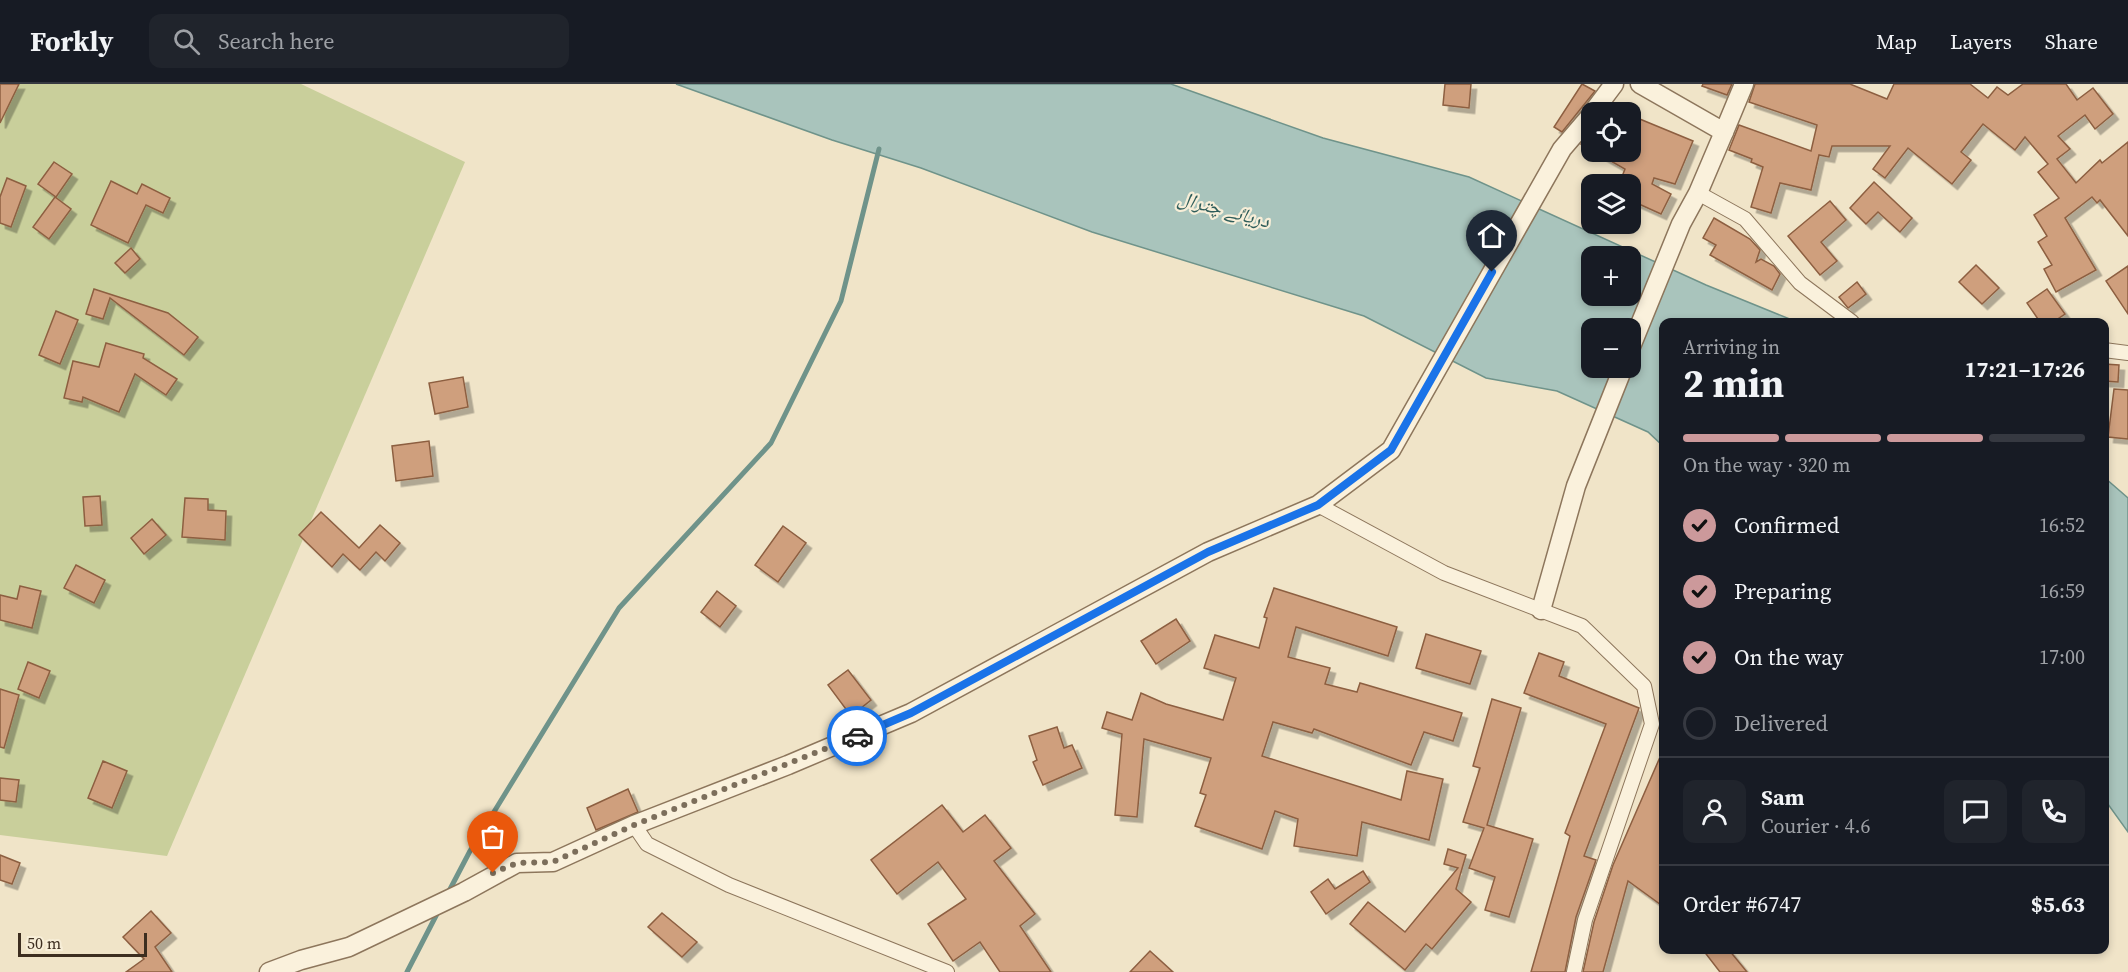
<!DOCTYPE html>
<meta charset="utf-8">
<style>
body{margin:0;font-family:"Source Serif 4","Noto Naskh Arabic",serif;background:#20242c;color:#f1f3f6;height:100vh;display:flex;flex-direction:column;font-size:22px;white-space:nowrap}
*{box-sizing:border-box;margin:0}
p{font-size:20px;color:#9ea1a6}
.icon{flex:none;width:33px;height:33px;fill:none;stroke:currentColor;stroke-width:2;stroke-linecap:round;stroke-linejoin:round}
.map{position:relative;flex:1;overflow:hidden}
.side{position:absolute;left:1659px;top:234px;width:450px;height:636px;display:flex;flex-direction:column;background:#171b24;border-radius:12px;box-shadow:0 3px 9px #0003}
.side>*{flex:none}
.tools{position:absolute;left:1581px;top:18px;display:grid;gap:12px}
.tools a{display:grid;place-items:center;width:60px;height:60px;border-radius:12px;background:#171b24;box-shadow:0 3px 9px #0003;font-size:30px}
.scale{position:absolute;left:18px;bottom:15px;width:129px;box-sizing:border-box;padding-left:6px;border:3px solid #3d2e20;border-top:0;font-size:16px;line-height:21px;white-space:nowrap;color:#3d2e20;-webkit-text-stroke:4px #f7eed8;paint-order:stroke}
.pin{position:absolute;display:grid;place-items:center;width:51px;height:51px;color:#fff;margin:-62px -26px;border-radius:50% 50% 50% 0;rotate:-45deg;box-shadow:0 0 6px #0007}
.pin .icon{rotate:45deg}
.courier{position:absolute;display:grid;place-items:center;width:60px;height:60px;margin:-30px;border:4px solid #1a73e8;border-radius:50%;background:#fff;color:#222;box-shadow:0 2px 8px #0007}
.head em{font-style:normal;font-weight:700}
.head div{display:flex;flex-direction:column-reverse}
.head{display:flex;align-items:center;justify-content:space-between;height:102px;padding:0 24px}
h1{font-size:39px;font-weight:700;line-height:45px}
.bar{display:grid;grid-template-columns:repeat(4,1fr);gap:9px 6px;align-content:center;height:72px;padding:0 24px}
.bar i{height:8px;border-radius:4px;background:#363941}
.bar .selected{background:#cc999b}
.bar p{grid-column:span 4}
.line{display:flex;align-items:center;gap:15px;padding:0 24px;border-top:2px solid #363941}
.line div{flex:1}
.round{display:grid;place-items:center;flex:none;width:63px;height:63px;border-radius:12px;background:#20242c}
ol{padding:0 24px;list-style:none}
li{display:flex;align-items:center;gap:18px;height:66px}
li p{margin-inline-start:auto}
li .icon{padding:6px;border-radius:50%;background:#cc999b;color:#111;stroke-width:4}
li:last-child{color:#9ea1a6}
li i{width:33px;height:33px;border:3px solid #363941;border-radius:50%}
header{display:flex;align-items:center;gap:36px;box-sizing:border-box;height:84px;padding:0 30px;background:#171b24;border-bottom:2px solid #363941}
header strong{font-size:28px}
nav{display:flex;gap:33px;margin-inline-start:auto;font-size:21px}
.search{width:420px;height:54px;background:#20242c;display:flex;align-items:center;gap:15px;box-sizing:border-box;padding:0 21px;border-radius:12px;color:#9ea1a6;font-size:22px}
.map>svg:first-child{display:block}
.green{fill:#c9cf9b}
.water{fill:#a9c4bc;stroke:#6f938a;stroke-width:1.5;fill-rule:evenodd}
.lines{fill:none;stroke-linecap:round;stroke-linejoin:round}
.stream{stroke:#6f938a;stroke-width:5}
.building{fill:#cf9f7d;stroke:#8d5f41;stroke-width:1.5;filter:url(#shadow)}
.minor-casing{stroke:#8d765c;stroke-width:16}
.tertiary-casing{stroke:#8d765c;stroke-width:21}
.minor{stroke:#faf1dc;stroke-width:14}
.tertiary{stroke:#faf1dc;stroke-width:18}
.done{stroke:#7c6e5b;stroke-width:6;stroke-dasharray:0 10.8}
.route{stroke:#1a73e8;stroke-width:8}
.labels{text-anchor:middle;stroke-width:4.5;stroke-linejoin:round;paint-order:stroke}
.water-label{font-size:20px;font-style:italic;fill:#2f5d5a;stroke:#f7eed8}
</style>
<header>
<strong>Forkly</strong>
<div class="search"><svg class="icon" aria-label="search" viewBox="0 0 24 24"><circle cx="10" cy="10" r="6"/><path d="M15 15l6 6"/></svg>Search here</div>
<nav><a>Map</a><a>Layers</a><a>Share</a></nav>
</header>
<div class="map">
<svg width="2128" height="888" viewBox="0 0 2128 888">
<defs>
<filter id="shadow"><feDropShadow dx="5.5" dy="5.5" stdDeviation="0" flood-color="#0004"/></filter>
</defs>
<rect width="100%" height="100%" fill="#f0e4c8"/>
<polygon class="green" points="0,0 301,0 465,78 167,772 0,751"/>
<g class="water">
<path d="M676,0H1171L1323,54L1469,93L1706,201L1797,238H1664L1663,362L1648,348L1557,307L1486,294L1364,232L1092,148L921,84L832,56ZM1592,172H1630V212H1592ZM1592,244H1630V284H1592Z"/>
<polygon points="2105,394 2128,414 2128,748 2105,716"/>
</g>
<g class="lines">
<g class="stream">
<polyline points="448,809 470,767 619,524 771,359 841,217 879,65"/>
<polyline points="407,888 439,826"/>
</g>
</g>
<g class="building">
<polygon points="0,0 19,0 0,39"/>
<polygon points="1445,0 1471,0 1469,24 1443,21"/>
<polygon points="1582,0 1595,7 1562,48 1554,43"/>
<polygon points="1703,0 1732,0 1727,11 1702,2"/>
<polygon points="1755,0 1850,0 1887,15 1894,0 1970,0 1988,14 1997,3 2008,11 2023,0 2066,0 2077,16 2093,4 2113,30 2095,45 2085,31 2058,52 2070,65 2057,75 2076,99 2100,76 2102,79 2128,58 2128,152 2100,116 2097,119 2092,113 2065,134 2096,186 2056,208 2044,185 2052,181 2038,158 2047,152 2034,131 2059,114 2038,88 2048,80 2025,53 2015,66 1983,40 1961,68 1971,76 1952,100 1908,64 1885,94 1873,85 1890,62 1832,62 1829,73 1819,71 1811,106 1780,99 1771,129 1751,123 1763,83 1751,78 1752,75 1729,66 1739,41 1811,67 1817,41 1749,18"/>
<polygon points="1613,19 1627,28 1607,28"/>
<polygon points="1630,31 1693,57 1675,100 1654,94 1652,100 1671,110 1661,130 1630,116 1630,100 1619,100 1625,85 1595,68 1630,68"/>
<polygon points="1592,48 1592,66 1581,60"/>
<polygon points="54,78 72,90 56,113 38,100"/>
<polygon points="7,94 26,102 11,143 0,139 0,113"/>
<polygon points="111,97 137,110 142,100 170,114 163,129 146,121 128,159 91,141"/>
<polygon points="1874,98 1912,134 1900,148 1878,128 1866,140 1850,124"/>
<polygon points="55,113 71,125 49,155 33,143"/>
<polygon points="1830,117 1846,136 1821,158 1837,177 1820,191 1788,152"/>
<polygon points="1714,134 1750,155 1760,166 1756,178 1761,175 1774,182 1780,190 1772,206 1710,171 1716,161 1703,154"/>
<polygon points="131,164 140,175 125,189 115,179"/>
<polygon points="1976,181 1999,204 1982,220 1959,198"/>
<polygon points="2128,182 2128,230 2106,197"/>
<polygon points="1857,198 1866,210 1848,224 1839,213"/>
<polygon points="94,205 168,229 198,253 184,271 110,214 103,235 86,230"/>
<polygon points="2047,205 2065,230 2053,238 2040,238 2027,219"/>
<polygon points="56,227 78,236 60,280 39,271"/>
<polygon points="106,259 144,270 143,274 177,295 166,311 135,290 119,328 83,313 82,318 64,314 73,277 99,283"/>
<polygon points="2104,280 2119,281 2118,298 2104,297"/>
<polygon points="463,293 468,323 435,330 429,299"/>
<polygon points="2114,305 2128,306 2128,355 2108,353"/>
<polygon points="429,357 433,392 396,397 392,362"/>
<polygon points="100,412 102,441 85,442 83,413"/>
<polygon points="185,414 208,415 208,426 226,427 225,456 182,453"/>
<polygon points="321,428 359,464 380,441 400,459 385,477 376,468 360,486 343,470 332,483 299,451"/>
<polygon points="152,435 166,451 144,470 131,454"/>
<polygon points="783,442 806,459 778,498 755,481"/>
<polygon points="76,481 105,496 94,519 64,504"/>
<polygon points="20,502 41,507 32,544 0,536 0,511 17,515"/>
<polygon points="1274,504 1397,543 1388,572 1296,543 1288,573 1330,584 1325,600 1357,608 1360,599 1462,629 1453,657 1424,648 1411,681 1314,645 1312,649 1273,638 1262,672 1401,716 1407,687 1443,695 1429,756 1362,738 1357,772 1294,762 1298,735 1275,727 1262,765 1195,742 1206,711 1200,709 1211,674 1144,655 1137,733 1115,731 1122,650 1102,644 1107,628 1132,636 1141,609 1166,620 1223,636 1236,594 1204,584 1215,551 1259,564 1267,534 1264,533"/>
<polygon points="717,507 736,522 720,543 701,528"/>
<polygon points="1176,535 1190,557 1156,580 1141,557"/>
<polygon points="1426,550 1481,567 1470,600 1416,584"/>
<polygon points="1539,569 1564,578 1559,592 1639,624 1584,772 1596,776 1576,833 1565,888 1531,888 1570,752 1565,749 1606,640 1524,609"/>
<polygon points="28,578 50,587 39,614 18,605"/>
<polygon points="848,586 871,616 851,632 828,601"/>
<polygon points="0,605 19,611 4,664 0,663"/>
<polygon points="1492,615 1521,624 1487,741 1533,755 1509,833 1485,826 1495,793 1469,784 1484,744 1463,738 1480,684 1473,682"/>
<polygon points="1057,643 1064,664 1072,661 1082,684 1043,701 1033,678 1037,676 1029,652"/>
<polygon points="1664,664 1664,823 1628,797 1603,888 1583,888 1594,838 1613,781"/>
<polygon points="103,677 127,687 112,724 88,714"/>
<polygon points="0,694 19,696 16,718 0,716"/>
<polygon points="628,705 638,728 596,746 587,724"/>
<polygon points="942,721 963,748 985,731 1011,764 994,777 1035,830 1020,842 1051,888 1000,888 980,858 953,877 928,840 966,815 938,778 897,810 871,776"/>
<polygon points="1448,765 1466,771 1456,805 1471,818 1432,865 1426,860 1405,886 1350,840 1368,818 1405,848 1458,784 1444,780"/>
<polygon points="0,771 20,779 12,800 0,796"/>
<polygon points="1363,787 1370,798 1326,830 1311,808 1328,795 1335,805"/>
<polygon points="151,827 171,849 155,863 172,888 126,888 144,875 123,853"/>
<polygon points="662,829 697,858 682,873 648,843"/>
<polygon points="1703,866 1729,866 1747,888 1720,888"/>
<polygon points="1150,867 1173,888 1130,888"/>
</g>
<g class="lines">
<defs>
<g id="minor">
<polyline points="1698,109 1745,135 1800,199 1852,238"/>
<polyline points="2104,266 2128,269"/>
<polyline points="1318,421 1444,489 1582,542 1644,602 1652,640 1585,836 1574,888"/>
<polyline points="634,741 647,760 729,801 947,888"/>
</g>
<g id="tertiary">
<polyline points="1640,0 1724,48 1744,0"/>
<polyline points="1593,28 1614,0"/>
<polyline points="1630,265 1681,140 1698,109 1724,48"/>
<polyline points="1541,526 1576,402 1623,284"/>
<polyline points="269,888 301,876 349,863 464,808 517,779 553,778 634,741 788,681 911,629 1208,468 1318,421 1391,366 1562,65 1592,30"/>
</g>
</defs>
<use href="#minor" class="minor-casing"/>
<use href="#tertiary" class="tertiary-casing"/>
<use href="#minor" class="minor"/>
<use href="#tertiary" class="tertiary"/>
</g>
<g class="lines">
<polyline class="done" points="493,789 517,779 553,778 634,741 857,652"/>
<polyline class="route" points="857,652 911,629 1208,468 1318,421 1391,366 1492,188"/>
</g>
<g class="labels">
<g class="water-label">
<text transform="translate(1224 125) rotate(15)" y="7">دریائے چترال</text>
</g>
</g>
</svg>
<div class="tools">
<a><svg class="icon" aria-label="locate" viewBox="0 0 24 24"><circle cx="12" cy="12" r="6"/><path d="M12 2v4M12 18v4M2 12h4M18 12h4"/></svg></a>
<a><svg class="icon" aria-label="layers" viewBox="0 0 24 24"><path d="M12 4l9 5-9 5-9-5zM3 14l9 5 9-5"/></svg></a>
<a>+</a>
<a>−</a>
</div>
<div class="scale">50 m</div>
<div class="pin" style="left:493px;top:789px;background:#ea580c"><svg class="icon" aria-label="bag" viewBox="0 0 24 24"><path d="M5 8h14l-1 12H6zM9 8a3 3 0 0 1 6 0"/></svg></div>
<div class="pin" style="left:1492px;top:188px;background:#1f2937"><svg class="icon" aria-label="home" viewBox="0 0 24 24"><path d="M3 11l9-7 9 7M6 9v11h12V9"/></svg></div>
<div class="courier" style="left:857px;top:652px"><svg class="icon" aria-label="car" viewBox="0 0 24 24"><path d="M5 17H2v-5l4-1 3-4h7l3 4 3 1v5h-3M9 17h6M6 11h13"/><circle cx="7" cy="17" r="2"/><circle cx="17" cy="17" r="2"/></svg></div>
<section class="side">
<div class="head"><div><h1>2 min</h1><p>Arriving in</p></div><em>17:21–17:26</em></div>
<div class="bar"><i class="selected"></i><i class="selected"></i><i class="selected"></i><i></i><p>On the way · 320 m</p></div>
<ol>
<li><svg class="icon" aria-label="check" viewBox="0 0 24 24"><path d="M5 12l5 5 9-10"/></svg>Confirmed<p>16:52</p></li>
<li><svg class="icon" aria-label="check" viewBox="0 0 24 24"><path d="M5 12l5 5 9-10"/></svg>Preparing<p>16:59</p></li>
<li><svg class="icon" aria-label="check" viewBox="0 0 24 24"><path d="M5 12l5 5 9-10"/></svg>On the way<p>17:00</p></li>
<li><i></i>Delivered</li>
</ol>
<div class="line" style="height:108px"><a class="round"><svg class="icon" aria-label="person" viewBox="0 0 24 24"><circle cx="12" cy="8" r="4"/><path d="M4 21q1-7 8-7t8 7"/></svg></a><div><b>Sam</b><p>Courier · 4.6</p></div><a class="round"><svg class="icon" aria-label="chat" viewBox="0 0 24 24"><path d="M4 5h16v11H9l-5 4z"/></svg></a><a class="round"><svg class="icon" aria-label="phone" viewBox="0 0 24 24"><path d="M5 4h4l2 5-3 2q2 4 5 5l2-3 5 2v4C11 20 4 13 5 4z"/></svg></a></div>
<div class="line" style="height:78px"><div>Order #6747</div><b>$5.63</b></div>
</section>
</div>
